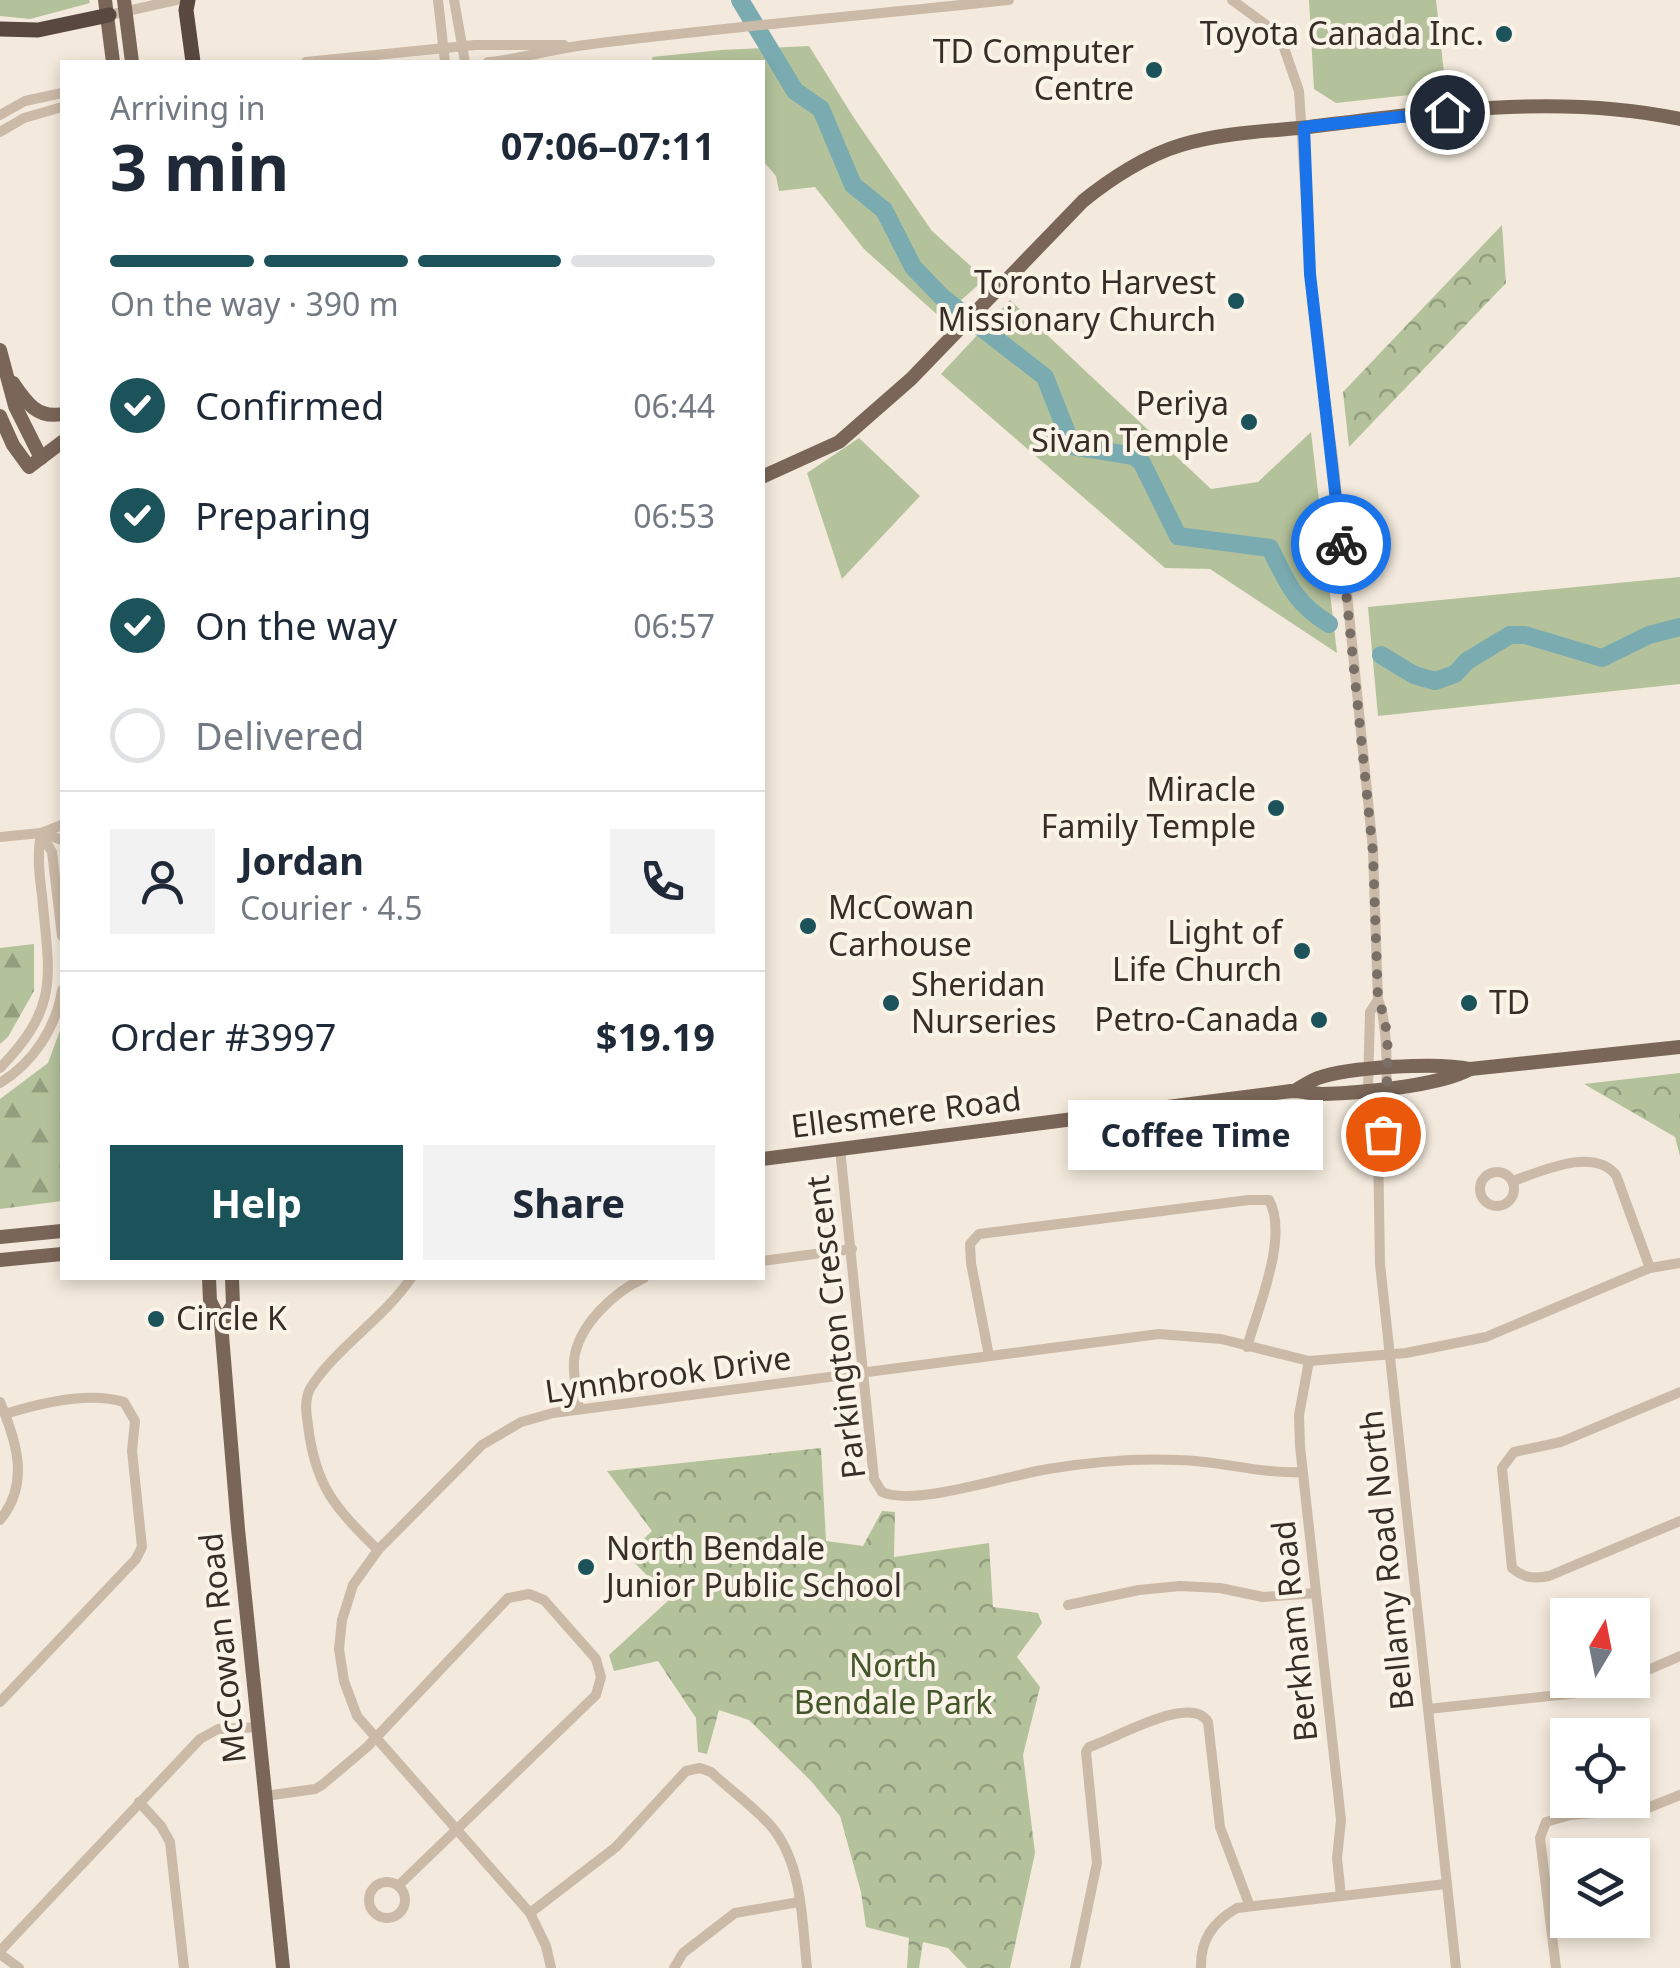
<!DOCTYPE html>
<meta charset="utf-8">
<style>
body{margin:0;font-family:"Noto Sans",sans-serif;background:#f2f2f3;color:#1f2937;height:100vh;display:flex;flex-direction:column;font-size:38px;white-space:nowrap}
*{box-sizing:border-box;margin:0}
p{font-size:32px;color:#747a83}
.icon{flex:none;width:55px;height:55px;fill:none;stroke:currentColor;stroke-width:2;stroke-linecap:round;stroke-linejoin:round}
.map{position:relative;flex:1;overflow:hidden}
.side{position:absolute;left:60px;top:60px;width:705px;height:1220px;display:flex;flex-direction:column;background:#fff;border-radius:0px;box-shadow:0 5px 15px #0003}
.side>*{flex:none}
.needle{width:65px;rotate:10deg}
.tools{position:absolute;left:1550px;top:1598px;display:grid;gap:20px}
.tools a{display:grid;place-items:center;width:100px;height:100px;border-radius:0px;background:#fff;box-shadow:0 5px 15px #0003;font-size:50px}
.pin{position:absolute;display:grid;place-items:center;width:85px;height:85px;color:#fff;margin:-42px;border:5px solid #fff;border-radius:50%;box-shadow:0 2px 10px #0007}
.courier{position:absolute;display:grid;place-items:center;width:100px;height:100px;margin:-50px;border:8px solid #1a73e8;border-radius:50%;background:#fff;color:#222;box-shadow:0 2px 12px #0007}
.bubble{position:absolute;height:70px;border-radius:0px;background:#fff;box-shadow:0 5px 15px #0003;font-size:32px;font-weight:700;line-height:70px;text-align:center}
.head em{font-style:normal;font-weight:700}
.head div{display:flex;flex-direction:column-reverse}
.head{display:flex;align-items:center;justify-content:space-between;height:170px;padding:0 50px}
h1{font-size:65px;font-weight:700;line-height:75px}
.bar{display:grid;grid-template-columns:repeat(4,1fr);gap:15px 10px;align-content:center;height:120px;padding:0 50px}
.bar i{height:12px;border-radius:8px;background:#e0e1e3}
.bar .active{background:#1c535b}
.bar p{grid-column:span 4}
.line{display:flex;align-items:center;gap:25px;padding:0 50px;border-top:2px solid #e0e1e3}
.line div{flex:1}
.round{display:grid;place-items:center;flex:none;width:105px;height:105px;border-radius:0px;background:#f2f2f3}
ol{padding:0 50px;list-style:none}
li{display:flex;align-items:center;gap:30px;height:110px}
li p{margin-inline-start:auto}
li .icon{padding:10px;border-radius:50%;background:#1c535b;color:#fff;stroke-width:4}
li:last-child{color:#747a83}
li i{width:55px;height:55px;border:5px solid #e0e1e3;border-radius:50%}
.button{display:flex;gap:20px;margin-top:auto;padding:20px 50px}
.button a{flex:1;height:115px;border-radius:0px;background:#1c535b;color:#fff;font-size:40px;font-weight:700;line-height:115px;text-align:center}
.button a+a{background:#f2f2f3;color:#1f2937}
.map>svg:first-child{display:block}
.green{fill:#b3c29b}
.forest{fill:url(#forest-firs)}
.park{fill:url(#park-crowns)}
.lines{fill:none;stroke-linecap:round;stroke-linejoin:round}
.river{stroke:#79abb1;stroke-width:18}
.minor{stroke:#cbbaa7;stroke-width:10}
.major{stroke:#7a6658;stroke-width:14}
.highway{stroke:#59483f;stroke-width:15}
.done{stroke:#796f67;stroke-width:10;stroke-dasharray:0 18}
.route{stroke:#1a73e8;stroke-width:12}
.poi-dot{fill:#1c535b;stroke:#faf3e8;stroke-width:4}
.labels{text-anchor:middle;stroke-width:8;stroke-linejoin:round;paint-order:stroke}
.poi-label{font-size:32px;fill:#382e28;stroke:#faf3e8;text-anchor:end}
.street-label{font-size:32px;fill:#382e28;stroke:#faf3e8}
.park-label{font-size:32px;fill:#44572b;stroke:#faf3e8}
</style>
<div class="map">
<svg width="1680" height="1968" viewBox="0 0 1680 1968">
<defs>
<pattern id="forest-firs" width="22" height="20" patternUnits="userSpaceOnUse" patternTransform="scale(2.5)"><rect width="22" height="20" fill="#b3c29b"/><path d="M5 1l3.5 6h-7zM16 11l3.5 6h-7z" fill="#939e7e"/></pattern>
<pattern id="park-crowns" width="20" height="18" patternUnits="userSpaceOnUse" patternTransform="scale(2.5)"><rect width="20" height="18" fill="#b3c29b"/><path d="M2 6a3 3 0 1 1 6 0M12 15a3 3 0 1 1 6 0" fill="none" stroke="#939e7e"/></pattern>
</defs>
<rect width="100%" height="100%" fill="#f3e9dc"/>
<g class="green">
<polygon points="0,0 89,0 90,3 30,19 0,16"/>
<polygon points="1309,0 1436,0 1446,91 1336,103 1314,89"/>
<polygon points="809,46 854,118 932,231 985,279 941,318 864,249 815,187 779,191 776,176 763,161 762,62 653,62 652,57 721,50"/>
<polygon points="1010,300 1211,489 1258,482 1311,432 1337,653 1210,569 1165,568 941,374"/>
<polygon points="859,438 920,496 842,579 807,473"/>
<polygon points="1680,577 1680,684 1378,716 1368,607"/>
</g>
<g class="forest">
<polygon points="34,944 34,991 8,1037 0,1044 0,948"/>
<polygon points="62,1025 62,1201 0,1209 0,1099 48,1063"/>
</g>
<g class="park">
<polygon points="1502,225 1506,283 1349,447 1343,392"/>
<polygon points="1680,1073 1680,1156 1675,1137 1584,1084"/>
<polygon points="821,1448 826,1541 863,1546 882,1511 895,1512 894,1557 989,1543 993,1607 1038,1613 1042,1623 1017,1657 1040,1687 1023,1755 1035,1853 1010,1968 967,1968 948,1948 923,1942 919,1968 907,1968 909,1938 866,1927 861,1892 840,1816 811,1781 749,1720 719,1710 707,1754 698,1752 696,1718 658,1661 614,1671 609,1655 670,1599 627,1555 652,1531 607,1471"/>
</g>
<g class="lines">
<g class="river">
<path d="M740,0L795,91L821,109L853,185L884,210L913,267L942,297L1045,377L1072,446L1134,456L1142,463L1178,536L1270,548C1288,584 1295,603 1329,624"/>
<polyline points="1381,655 1414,675 1435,681 1455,674 1467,661 1510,635 1525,635 1602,658 1649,635 1680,627"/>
</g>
<g class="minor">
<polyline points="438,0 445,62"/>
<polyline points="454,0 465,62"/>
<path d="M1232,0L1265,24L1283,45L1299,91L1313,308L1334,466L1373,850L1378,1000C1390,1025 1389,1119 1378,1145L1380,1264L1456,1968"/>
<polyline points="109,15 176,0"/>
<polyline points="306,62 475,45 564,45"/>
<path d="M488,62C521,59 552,49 585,45C726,27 868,15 1009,0"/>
<polyline points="0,115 25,101 62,93"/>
<polyline points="0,132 24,118 62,107"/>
<polyline points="42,833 62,840"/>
<polyline points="41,834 52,852 62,936"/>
<polyline points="0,837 41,833 62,825"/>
<path d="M0,1068C61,1005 49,976 42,895C39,874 37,854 41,833"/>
<path d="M0,1083C33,1063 56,1028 62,990"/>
<polyline points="1378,1145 1369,1134 1368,1089 1370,1012 1378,1000"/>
<path d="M840,1149L874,1479L882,1492C916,1507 1008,1475 1048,1469C1090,1462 1137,1458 1179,1460C1221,1461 1260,1474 1302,1472"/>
<circle cx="1497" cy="1189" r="17"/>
<path d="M1513,1181C1540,1172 1593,1146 1616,1175L1650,1268"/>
<polyline points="762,1261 852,1249"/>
<path d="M989,1356L971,1263L970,1244L979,1234L1249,1200H1269C1289,1236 1258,1308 1247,1347"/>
<polyline points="1309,1361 1299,1415 1300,1446 1341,1820 1337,1858 1341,1896"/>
<path d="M1680,1392L1561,1442L1514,1452L1502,1468L1512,1568C1524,1578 1534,1579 1549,1576L1680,1521"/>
<path d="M0,1402C17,1442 30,1484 0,1520"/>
<path d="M579,1409C577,1394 573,1377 574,1361C577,1326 614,1292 644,1278"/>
<path d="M378,1550C335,1508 315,1486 308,1425C306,1412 304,1399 311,1387C338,1346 384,1318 411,1278"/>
<polyline points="1068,1605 1139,1590 1180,1586 1220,1588 1263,1597 1316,1593"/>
<polyline points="1632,1677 1680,1656"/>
<path d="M0,1702L136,1559L142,1547L132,1451L135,1421L124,1402C89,1391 40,1403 5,1414"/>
<polyline points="1428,1709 1578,1693 1625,1680"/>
<polyline points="265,1796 315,1789 322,1785 367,1747 508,1598 529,1594 544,1600 596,1659 601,1677 596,1695 399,1885"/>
<polyline points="139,1802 161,1826 170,1842 184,1968"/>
<circle cx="387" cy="1900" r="18"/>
<path d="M530,1913L616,1847L686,1771L700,1768L711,1772C732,1792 758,1809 775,1831C803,1869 802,1923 807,1968"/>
<polyline points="0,1951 200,1739 218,1729 259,1727"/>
<polyline points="0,1954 19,1968"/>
<polyline points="551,1968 546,1946 530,1913 357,1716 344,1681 339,1649 342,1620 353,1585 378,1550 482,1445 521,1422 553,1413 1159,1334 1221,1339 1309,1361 1406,1353 1486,1337 1650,1268 1680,1263"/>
<polyline points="674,1968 683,1953 735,1913 799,1902"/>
<path d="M1075,1968L1097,1863L1086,1752L1089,1747C1115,1739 1191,1693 1208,1722L1220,1827L1249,1904"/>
<path d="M1201,1968C1200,1940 1213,1922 1237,1908L1446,1884"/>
<polyline points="1556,1968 1540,1838 1546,1822 1570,1815 1645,1809 1680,1795"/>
</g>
<g class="major">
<polyline points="105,0 113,62"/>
<polyline points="124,0 132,62"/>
<polyline points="0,350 15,406 41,458"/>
<path d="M13,383C26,402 37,419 62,414"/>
<polyline points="0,416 13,445 29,467 62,442"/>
<path d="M762,477L839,442L911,379L1083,201C1110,179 1147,155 1181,145C1221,133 1268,131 1309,127C1432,112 1558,93 1680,119"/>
<path d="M1296,1090C1303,1086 1310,1081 1318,1078C1348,1067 1439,1062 1470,1069L1680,1047"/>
<path d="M762,1159L1291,1091C1302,1091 1312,1094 1323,1094C1360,1093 1439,1086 1470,1069"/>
<polyline points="0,1237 62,1231"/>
<polyline points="0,1260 62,1254"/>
<polyline points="209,1278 210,1301 221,1323 238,1529 283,1968"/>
<polyline points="221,1323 233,1305 232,1278"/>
</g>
<g class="highway">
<polyline points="188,0 186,10 193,62"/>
<polyline points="0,29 38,30 109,15"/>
</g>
</g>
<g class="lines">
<path class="done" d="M1341,544L1373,853L1378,1000C1395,1035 1385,1095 1383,1134"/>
<polyline class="route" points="1341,544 1310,274 1304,127 1447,112"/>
</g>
<g class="poi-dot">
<circle cx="1504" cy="34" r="10"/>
<circle cx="1154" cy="70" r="10"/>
<circle cx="1236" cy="301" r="10"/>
<circle cx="1249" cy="422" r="10"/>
<circle cx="1276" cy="808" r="10"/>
<circle cx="808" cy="926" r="10"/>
<circle cx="1302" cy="951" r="10"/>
<circle cx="891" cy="1003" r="10"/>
<circle cx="1469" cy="1003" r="10"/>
<circle cx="1319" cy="1020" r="10"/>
<circle cx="156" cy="1319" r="10"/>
<circle cx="586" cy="1567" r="10"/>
</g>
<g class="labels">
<g class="poi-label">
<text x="1484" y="45">Toyota Canada Inc.</text>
<text x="1134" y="63">TD Computer<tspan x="1134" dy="37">Centre</tspan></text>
<text x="1216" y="294">Toronto Harvest<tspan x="1216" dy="37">Missionary Church</tspan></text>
<text x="1229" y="415">Periya<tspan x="1229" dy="37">Sivan Temple</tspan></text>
<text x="1256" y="801">Miracle<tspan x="1256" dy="37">Family Temple</tspan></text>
<text x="828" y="919" text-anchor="start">McCowan<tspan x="828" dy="37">Carhouse</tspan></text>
<text x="1282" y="944">Light of<tspan x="1282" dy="37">Life Church</tspan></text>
<text x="911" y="996" text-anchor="start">Sheridan<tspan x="911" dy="37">Nurseries</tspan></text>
<text x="1489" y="1014" text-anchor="start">TD</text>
<text x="1299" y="1031">Petro-Canada</text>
<text x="176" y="1330" text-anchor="start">Circle K</text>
<text x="606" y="1560" text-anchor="start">North Bendale<tspan x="606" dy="37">Junior Public School</tspan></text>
</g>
<g class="street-label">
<text transform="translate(906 1113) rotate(-7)" y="11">Ellesmere Road</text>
<text transform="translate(836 1327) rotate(-97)" y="11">Parkington Crescent</text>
<text transform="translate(668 1375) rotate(-8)" y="11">Lynnbrook Drive</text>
<text transform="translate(1387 1560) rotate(-96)" y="11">Bellamy Road North</text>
<text transform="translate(1295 1631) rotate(-96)" y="11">Berkham Road</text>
<text transform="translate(223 1648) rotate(-96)" y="11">McCowan Road</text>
</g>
<g class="park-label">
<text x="893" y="1677">North<tspan x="893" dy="37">Bendale Park</tspan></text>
</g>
</g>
</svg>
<div class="tools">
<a><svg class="needle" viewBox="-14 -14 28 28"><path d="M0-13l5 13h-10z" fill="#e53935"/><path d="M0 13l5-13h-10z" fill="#747a83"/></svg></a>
<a><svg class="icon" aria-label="locate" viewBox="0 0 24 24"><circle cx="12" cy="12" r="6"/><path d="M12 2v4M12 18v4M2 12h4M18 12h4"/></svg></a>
<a><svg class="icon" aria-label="layers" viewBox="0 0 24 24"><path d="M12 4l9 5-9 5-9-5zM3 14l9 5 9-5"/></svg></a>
</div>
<div class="pin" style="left:1383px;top:1134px;background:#ea580c"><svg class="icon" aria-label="bag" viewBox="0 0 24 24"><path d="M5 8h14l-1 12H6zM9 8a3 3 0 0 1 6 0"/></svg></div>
<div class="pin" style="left:1447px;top:112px;background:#1f2937"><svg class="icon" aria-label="home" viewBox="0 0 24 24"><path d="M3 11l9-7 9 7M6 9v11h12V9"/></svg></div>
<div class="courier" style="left:1341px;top:544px"><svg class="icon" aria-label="bike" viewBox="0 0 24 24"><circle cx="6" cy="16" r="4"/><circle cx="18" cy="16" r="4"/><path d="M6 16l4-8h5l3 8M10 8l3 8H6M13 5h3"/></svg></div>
<div class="bubble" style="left:1068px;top:1100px;width:255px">Coffee Time</div>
<section class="side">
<div class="head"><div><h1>3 min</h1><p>Arriving in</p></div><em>07:06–07:11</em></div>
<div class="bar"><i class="active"></i><i class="active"></i><i class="active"></i><i></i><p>On the way · 390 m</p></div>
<ol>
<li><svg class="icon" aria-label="check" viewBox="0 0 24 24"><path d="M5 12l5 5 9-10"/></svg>Confirmed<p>06:44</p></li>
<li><svg class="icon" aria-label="check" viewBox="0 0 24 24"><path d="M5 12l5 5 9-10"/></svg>Preparing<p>06:53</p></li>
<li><svg class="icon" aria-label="check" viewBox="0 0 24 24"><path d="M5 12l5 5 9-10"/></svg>On the way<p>06:57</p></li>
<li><i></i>Delivered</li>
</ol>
<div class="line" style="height:180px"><a class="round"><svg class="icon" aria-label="person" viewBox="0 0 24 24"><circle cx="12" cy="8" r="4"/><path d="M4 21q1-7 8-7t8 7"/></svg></a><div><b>Jordan</b><p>Courier · 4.5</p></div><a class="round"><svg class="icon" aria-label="phone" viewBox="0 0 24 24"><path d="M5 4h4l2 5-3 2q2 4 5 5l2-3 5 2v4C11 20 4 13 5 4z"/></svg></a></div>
<div class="line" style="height:130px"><div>Order #3997</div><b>$19.19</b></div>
<div class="button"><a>Help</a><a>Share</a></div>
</section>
</div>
